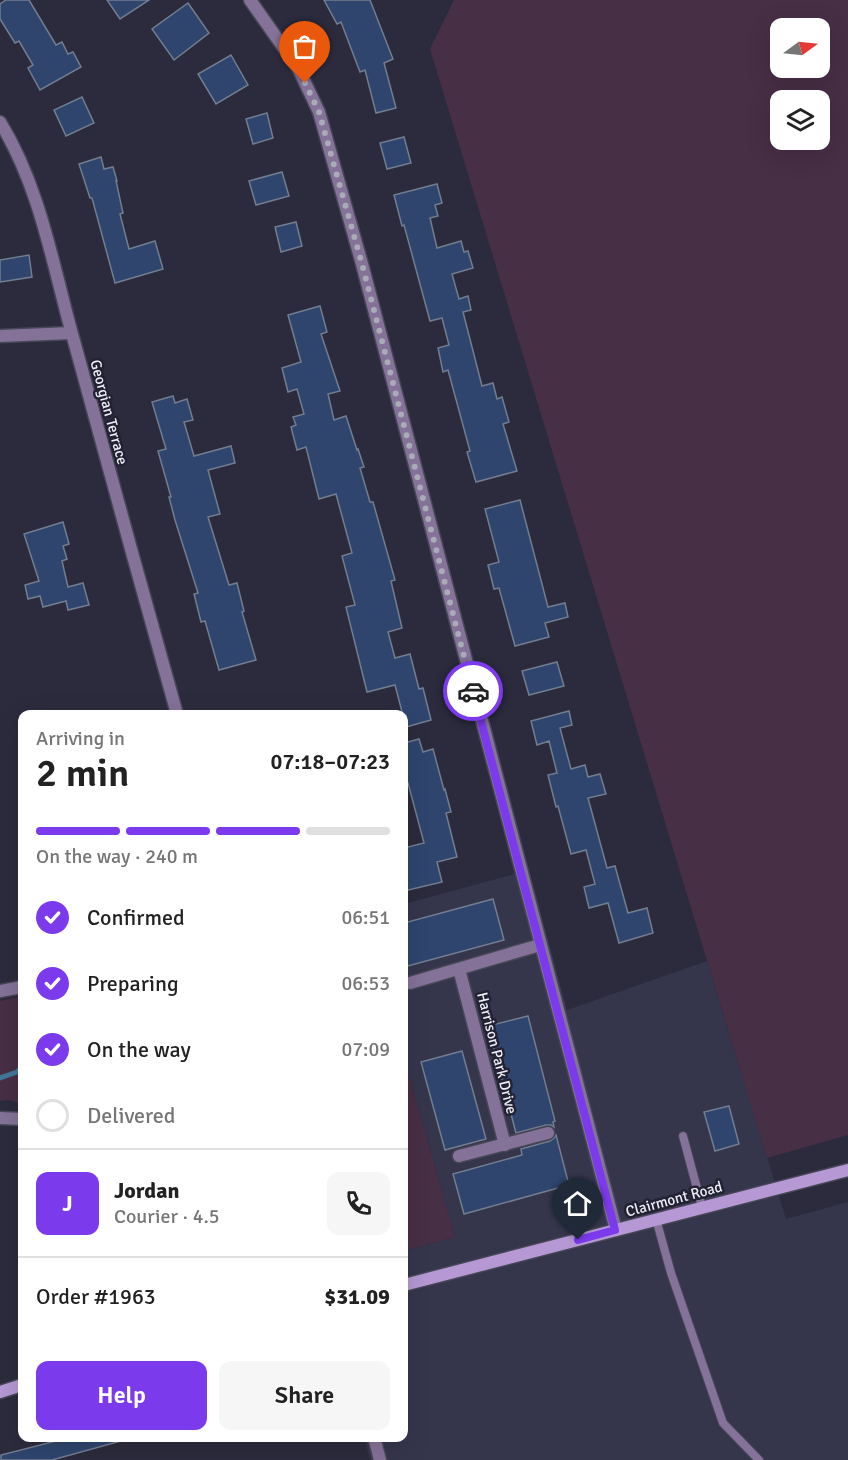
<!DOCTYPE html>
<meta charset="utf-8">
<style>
body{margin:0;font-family:Signika,sans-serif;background:#f6f6f6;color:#222;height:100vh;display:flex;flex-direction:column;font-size:22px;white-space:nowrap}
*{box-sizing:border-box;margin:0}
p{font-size:20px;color:#767676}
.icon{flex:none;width:33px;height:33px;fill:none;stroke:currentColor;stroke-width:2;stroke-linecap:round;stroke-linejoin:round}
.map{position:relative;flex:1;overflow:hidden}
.details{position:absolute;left:18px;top:710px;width:390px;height:732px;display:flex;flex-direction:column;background:#fff;border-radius:12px;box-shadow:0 6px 24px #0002}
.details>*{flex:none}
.needle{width:39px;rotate:75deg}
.tools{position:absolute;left:770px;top:18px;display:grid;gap:12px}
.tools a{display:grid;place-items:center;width:60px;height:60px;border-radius:12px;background:#fff;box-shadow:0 6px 24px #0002;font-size:30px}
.pin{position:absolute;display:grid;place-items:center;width:51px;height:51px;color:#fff;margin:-62px -26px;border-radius:50% 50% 50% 0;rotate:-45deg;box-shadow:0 0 6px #0007}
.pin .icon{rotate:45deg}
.courier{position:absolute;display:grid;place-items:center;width:60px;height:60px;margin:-30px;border:4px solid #7c3aed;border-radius:50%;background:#fff;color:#222;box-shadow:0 2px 8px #0007}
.summary em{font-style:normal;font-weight:600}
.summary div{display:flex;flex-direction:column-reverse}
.summary{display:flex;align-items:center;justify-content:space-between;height:102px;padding:0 18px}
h1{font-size:39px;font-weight:600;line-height:45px}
.bar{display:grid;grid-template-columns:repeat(4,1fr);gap:9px 6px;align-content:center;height:72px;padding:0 18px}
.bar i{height:8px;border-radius:4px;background:#e0e0e0}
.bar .on{background:#7c3aed}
.bar p{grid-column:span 4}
.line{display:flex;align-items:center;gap:15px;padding:0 18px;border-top:2px solid #e0e0e0}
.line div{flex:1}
.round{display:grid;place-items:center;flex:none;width:63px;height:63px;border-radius:12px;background:#f6f6f6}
ol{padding:0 18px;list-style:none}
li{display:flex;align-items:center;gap:18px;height:66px}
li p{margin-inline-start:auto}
li .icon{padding:6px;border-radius:50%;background:#7c3aed;color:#fff;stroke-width:4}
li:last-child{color:#767676}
li i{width:33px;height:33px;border:3px solid #e0e0e0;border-radius:50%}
.button{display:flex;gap:12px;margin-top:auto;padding:12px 18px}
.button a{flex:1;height:69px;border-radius:12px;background:#7c3aed;color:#fff;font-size:24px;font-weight:600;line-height:69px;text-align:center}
.button a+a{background:#f6f6f6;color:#222}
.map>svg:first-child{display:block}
.built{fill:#35354c}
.green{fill:#472f45;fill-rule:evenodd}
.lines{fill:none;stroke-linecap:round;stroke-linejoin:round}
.stream{stroke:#457798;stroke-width:5}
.building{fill:#2f456e;stroke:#727d90;stroke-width:1.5}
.lane-casing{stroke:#464657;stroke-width:10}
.street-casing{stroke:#464657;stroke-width:15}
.secondary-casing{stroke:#464657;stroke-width:15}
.lane{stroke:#847298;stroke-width:8}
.street{stroke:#847298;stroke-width:12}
.secondary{stroke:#b598d4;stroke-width:12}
.done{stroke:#aaaab8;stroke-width:6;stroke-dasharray:0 10.8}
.route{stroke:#7c3aed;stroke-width:8}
.labels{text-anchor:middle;stroke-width:5;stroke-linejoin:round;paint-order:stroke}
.street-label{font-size:15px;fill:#eeeefa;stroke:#222232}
</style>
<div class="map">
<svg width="848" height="1460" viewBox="0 0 848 1460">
<rect width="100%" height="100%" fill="#2b2b3d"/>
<polygon class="built" points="529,870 567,1010 707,961 786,1219 848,1202 848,1460 370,1460 364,1437 404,1437 404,1251 455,1237 404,1058 404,904"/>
<g class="green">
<path d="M454,0H848V1135L767,1158L430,49ZM780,28H819V68H780ZM780,100H819V140H780Z"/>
<polygon points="22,996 22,1104 8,1100 0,1101 0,1001"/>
<polygon points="404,1058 455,1237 404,1251"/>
</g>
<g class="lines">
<polyline class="stream" points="0,1078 17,1072 22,1067"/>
</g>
<g class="building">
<polygon points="6,0 29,0 56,45 62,42 68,54 73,52 81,67 40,90 28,68 33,65 19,41 15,43 0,19 0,4"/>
<polygon points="107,0 149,0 120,19"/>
<polygon points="324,0 370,0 393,59 384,63 396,108 376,113 365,70 360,72 341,22 337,24"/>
<polygon points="188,3 209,33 174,60 152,29"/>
<polygon points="231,55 248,85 216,104 198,74"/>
<polygon points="82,97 94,123 66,136 54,110"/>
<polygon points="267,113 273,138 253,144 246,119"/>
<polygon points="404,137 411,163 387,169 380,143"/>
<polygon points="101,157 104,169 113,167 117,181 116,181 123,213 120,214 129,249 155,241 163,269 115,283 92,198 90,198 79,164"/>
<polygon points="282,172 289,196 256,205 249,181"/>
<polygon points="437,184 442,203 435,205 438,216 430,218 437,248 461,241 464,252 468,251 473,268 452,274 459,299 468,296 471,310 463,312 482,386 493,383 497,399 502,397 509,422 503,424 517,471 476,482 467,452 470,451 448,370 443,372 438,348 449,345 442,318 430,321 404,225 402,226 394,195"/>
<polygon points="296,222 302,246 281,252 275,227"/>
<polygon points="29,255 32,277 0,282 0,260"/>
<polygon points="320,306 327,332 321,334 340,391 328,394 334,420 346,416 357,450 358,449 364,467 360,468 370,502 373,502 395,580 391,581 402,628 388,632 395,658 410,654 419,689 423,688 431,720 406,727 395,685 367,692 346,607 355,605 342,556 352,553 336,494 319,499 306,447 297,450 291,427 296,425 293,417 304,414 297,389 288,392 282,368 301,362 288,315"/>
<polygon points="173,396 175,403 187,399 193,420 184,422 194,456 231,446 235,463 208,470 220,514 208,517 229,585 237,583 244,611 242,612 256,660 219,670 205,621 201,622 194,594 198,593 175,520 169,497 171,497 158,451 166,449 152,402"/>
<polygon points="520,500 548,607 565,603 568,617 545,623 549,637 515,646 499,588 494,589 488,565 499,562 485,509"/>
<polygon points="63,522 69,544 63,546 67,559 62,561 68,587 83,583 89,605 68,610 66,601 43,607 40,596 28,599 25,585 39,581 24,534"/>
<polygon points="557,662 564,686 529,695 522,671"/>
<polygon points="569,711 572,725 560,728 571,769 585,765 588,777 600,774 606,794 588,798 607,868 615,866 628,913 647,908 653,933 619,943 608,903 589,908 584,887 595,884 586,850 571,854 558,806 556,807 548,775 557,773 549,741 537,745 531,721"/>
<polygon points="419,739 423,752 433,749 444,790 445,789 451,812 446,813 457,857 437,862 442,882 404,891 404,848 424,843 408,783 404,784 404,743"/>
<polygon points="493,899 504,940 404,967 404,923"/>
<polygon points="528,1016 555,1121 553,1122 554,1127 551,1125 546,1125 516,1133 488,1026"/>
<polygon points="462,1051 486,1139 445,1150 421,1062"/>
<polygon points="729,1106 739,1144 715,1151 704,1112"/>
<polygon points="556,1135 569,1185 464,1214 453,1174 522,1155 521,1149 550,1141 554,1138"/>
<polygon points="59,1437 120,1437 121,1441 52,1460 1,1460 1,1455 60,1440"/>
</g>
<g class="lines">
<defs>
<g id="lane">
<polyline points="683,1136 702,1207"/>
<polyline points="656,1219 671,1273 723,1423 759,1460"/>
</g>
<g id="street">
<polyline points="250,0 298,68 319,112 362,264 616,1230"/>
<path d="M0,122C41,189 53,267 74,341C108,465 142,590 177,714"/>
<polyline points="0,336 71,333"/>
<polyline points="459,969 505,1145"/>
<polyline points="410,983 540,945"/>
<polyline points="0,991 22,987"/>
<polyline points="0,1118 22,1119"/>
<polyline points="459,1156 548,1133"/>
<polyline points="374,1437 380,1460"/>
</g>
<g id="secondary">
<polyline points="404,1285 848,1170"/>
<polyline points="0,1392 22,1385"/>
</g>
</defs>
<use href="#lane" class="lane-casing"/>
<use href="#street" class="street-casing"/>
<use href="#secondary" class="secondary-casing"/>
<use href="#lane" class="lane"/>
<use href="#street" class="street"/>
<use href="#secondary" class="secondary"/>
</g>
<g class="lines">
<polyline class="done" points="305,83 319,112 362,264 473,691"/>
<polyline class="route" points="473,691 615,1230 578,1240"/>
</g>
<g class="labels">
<g class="street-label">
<text transform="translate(109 412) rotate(75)" y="5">Georgian Terrace</text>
<text transform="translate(497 1053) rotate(76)" y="5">Harrison Park Drive</text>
<text transform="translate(674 1199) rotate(-15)" y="5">Clairmont Road</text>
</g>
</g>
</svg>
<div class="tools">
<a><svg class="needle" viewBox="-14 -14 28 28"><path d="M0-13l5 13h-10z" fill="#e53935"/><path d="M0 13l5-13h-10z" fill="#767676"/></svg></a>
<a><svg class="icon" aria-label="layers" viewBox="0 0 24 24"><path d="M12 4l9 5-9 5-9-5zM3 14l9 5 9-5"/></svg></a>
</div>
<div class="pin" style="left:305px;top:83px;background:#ea580c"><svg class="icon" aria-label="bag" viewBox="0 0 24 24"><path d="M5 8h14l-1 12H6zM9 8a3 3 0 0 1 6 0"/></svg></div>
<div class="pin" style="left:578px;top:1240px;background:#1f2937"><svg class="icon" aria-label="home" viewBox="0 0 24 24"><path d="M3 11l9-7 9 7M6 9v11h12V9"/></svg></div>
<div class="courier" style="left:473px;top:691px"><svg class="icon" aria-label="car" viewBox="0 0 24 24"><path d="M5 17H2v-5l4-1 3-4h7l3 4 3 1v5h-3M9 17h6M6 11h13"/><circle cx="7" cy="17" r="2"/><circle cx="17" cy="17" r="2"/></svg></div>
<section class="details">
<div class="summary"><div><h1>2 min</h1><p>Arriving in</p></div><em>07:18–07:23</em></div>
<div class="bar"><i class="on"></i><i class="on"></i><i class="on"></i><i></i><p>On the way · 240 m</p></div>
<ol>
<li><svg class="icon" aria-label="check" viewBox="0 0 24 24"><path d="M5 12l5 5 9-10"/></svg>Confirmed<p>06:51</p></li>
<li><svg class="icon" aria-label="check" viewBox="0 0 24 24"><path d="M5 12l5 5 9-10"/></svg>Preparing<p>06:53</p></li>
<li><svg class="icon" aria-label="check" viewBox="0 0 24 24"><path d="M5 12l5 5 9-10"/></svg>On the way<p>07:09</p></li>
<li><i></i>Delivered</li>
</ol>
<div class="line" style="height:108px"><b class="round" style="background:#7c3aed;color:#fff">J</b><div><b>Jordan</b><p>Courier · 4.5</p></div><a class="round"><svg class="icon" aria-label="phone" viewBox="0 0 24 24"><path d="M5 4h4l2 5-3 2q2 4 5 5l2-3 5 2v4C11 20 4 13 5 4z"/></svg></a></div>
<div class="line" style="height:78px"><div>Order #1963</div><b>$31.09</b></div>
<div class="button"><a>Help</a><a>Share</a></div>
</section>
</div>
